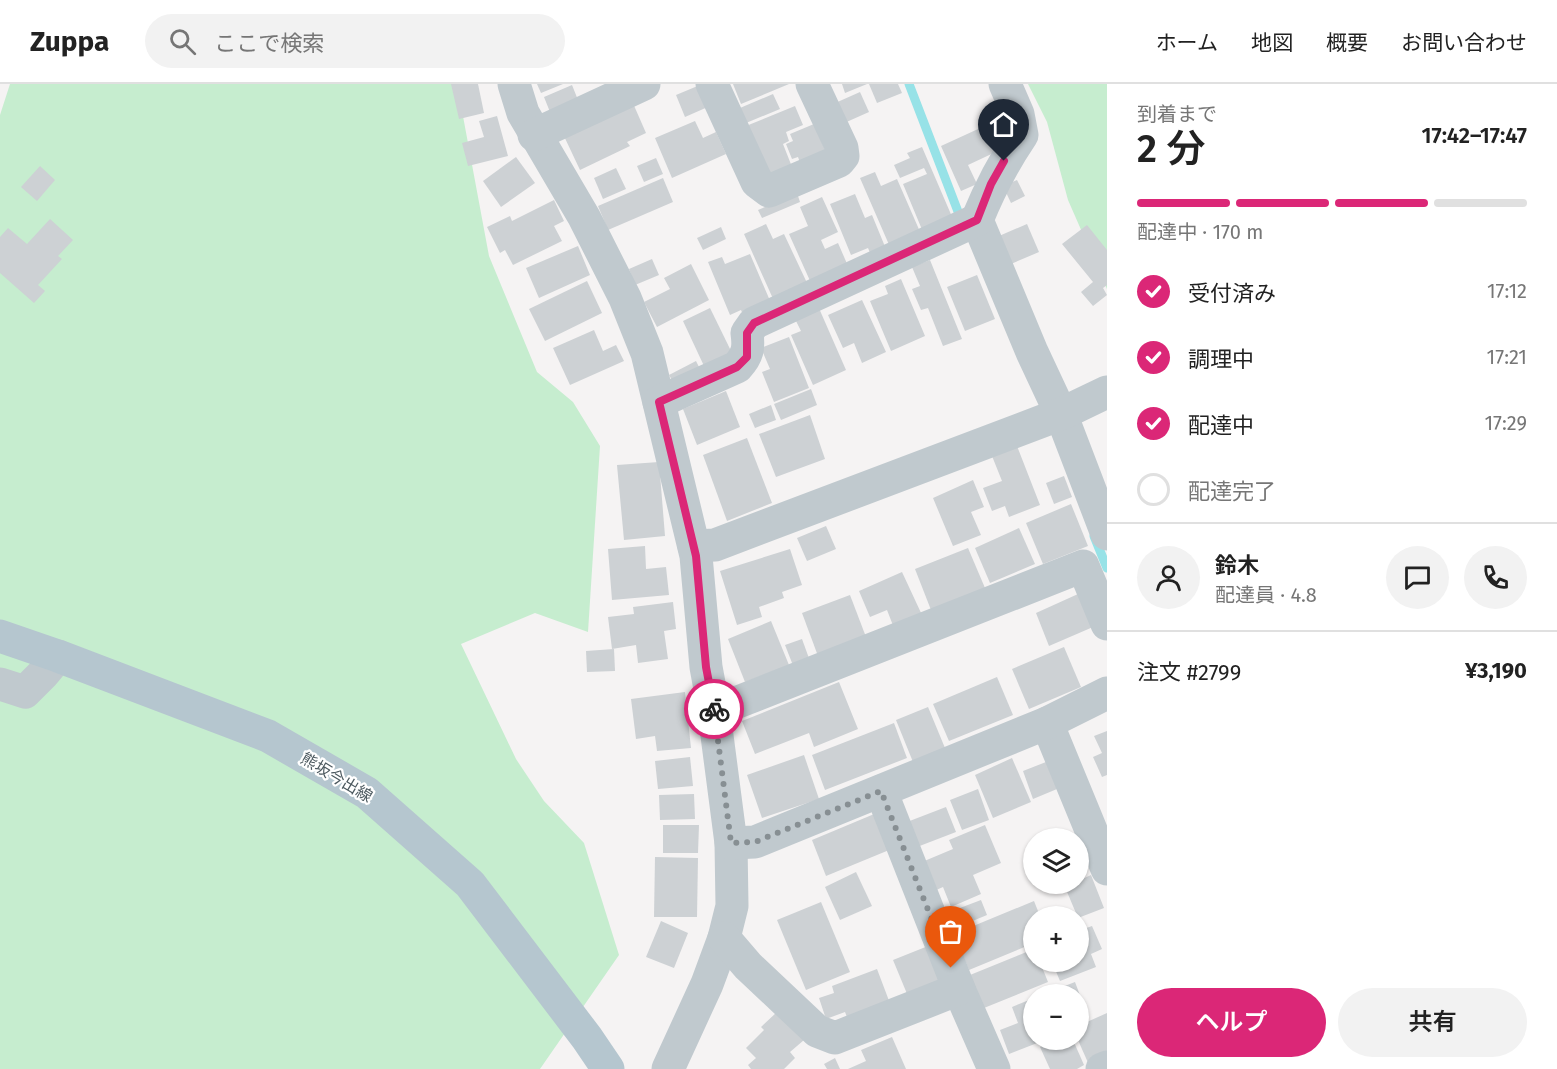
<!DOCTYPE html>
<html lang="ja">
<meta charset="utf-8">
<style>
body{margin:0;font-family:"Fira Sans","Noto Sans JP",sans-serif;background:#f2f2f2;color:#222;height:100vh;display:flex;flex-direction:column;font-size:22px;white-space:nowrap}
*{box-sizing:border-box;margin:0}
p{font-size:20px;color:#767676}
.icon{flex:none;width:33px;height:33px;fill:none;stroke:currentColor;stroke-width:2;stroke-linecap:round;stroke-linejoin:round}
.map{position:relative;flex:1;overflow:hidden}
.details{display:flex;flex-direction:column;background:#fff;width:450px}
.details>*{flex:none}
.tools{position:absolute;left:1023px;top:744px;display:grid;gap:12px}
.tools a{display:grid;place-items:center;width:66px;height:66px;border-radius:50%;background:#fff;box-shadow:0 2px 4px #0004;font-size:30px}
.pin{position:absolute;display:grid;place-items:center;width:51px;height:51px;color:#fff;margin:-62px -26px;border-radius:50% 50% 50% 0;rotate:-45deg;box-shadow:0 0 6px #0007}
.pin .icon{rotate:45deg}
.courier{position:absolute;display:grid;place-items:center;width:60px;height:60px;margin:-30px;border:4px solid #db2777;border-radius:50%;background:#fff;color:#222;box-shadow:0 2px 8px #0007}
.head em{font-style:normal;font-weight:600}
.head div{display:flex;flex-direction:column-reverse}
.head{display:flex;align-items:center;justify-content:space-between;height:102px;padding:0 30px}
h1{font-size:39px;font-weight:600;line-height:45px}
.bar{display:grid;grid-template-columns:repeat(4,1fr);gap:9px 6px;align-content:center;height:72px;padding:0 30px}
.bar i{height:8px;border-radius:4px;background:#e0e0e0}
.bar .on{background:#db2777}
.bar p{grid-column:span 4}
.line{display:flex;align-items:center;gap:15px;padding:0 30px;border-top:2px solid #e0e0e0}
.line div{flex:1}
.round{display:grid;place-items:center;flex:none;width:63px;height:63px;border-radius:32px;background:#f2f2f2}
ol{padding:0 30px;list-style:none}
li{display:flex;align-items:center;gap:18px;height:66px}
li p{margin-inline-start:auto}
li .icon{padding:6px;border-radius:50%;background:#db2777;color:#fff;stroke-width:4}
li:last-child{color:#767676}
li i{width:33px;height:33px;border:3px solid #e0e0e0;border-radius:50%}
.action{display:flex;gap:12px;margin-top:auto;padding:12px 30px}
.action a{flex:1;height:69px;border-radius:36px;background:#db2777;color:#fff;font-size:24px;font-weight:600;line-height:69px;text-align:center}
.action a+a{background:#f2f2f2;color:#222}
header{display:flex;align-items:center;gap:36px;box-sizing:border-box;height:84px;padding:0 30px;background:#fff;border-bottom:2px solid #e0e0e0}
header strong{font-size:28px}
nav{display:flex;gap:33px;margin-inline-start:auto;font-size:21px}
.search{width:420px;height:54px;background:#f2f2f2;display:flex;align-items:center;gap:15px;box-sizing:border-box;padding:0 21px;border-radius:33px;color:#767676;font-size:22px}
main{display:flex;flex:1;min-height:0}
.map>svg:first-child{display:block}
.green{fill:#c6edcf}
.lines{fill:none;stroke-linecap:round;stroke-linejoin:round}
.stream{stroke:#97e2e7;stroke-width:9}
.building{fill:#cdd1d4}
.minor{stroke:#c0c9ce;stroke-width:33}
.major{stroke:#b5c6cf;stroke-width:33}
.done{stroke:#878f93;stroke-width:6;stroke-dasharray:0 10.8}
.route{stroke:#db2777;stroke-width:8}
.labels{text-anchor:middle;stroke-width:4.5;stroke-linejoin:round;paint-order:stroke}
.street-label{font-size:16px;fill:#4c595f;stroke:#fff}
</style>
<header>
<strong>Zuppa</strong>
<div class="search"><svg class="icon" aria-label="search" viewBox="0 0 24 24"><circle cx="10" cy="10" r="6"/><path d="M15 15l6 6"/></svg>ここで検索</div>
<nav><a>ホーム</a><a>地図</a><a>概要</a><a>お問い合わせ</a></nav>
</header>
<main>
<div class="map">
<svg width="1107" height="985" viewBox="0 0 1107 985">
<rect width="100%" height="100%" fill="#f5f3f3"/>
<g class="green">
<polygon points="10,0 457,0 489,172 537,288 573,318 600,362 588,548 535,529 461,560 516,675 544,717 584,759 619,871 540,985 0,985 0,31"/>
<polygon points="1028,0 1107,0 1107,205 1068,116 1047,38"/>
</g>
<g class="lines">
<g class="stream">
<polyline points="909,0 962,138"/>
<polyline points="1094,452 1107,484"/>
</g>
</g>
<g class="building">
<polygon points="451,0 478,0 484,29 459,35"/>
<polygon points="537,0 563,0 541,9"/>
<polygon points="733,0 789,0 741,20"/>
<polygon points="842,0 867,0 845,9"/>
<polygon points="869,0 898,0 902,9 877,19"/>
<polygon points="572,1 580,21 552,33 544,13"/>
<polygon points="700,1 710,22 685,33 676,11"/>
<polygon points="860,8 869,28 842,40 833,20"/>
<polygon points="773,10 780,25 746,39 740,24"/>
<polygon points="632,17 646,49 627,58 630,62 580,86 563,50"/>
<polygon points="795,22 803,41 786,48 789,57 783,60 794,88 768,98 746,42"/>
<polygon points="497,32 508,72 468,82 462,59 484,53 479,37"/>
<polygon points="695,37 703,54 716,48 726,70 672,94 655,54"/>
<polygon points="814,40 828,73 802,84 798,73 792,75 786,60 793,57 790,50"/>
<polygon points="989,40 1000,66 968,81 977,100 961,107 941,62"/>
<polygon points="922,63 953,135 923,148 903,100 927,90 924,84 900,94 894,81 910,74 907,69"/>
<polygon points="516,73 535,99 501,123 483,97"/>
<polygon points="656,74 663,90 644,98 637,82"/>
<polygon points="40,82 55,96 37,117 21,103"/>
<polygon points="616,84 626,105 603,115 594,94"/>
<polygon points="875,88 881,102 897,95 921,150 890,163 860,94"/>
<polygon points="663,94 673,118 608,146 598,122"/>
<polygon points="1017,96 1025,112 1011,119 1003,102"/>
<polygon points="797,109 800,118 762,134 758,126"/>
<polygon points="855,110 865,134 872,131 886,165 871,171 868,164 851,171 830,120"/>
<polygon points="822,113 838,148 821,156 825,165 838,159 848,182 811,199 789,150 808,142 800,123"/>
<polygon points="554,116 564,137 554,142 562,157 513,181 505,166 500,169 487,143 510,132 512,137"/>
<polygon points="50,135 73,156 58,172 62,175 38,201 45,207 34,219 0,189 0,153 8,144 27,160"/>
<polygon points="766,140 773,155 784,150 808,201 774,217 744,150"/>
<polygon points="1027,140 1039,168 1011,180 999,152"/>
<polygon points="1087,141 1107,166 1107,201 1103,204 1107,211 1093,222 1081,208 1093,198 1062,160"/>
<polygon points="721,143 726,155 703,166 697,154"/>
<polygon points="578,162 590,191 539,214 526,184"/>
<polygon points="750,170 771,219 743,231 741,226 730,231 708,178 722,173 725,180"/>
<polygon points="652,175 659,191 635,201 629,185"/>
<polygon points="930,176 962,255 943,262 928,224 921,226 912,205 920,202 912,183"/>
<polygon points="691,180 709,216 657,243 644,218 670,205 664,194"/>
<polygon points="977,191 995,235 965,247 947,203"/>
<polygon points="901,195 925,252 891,267 870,217 888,210 885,202"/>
<polygon points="587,197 602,229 545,257 529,225"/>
<polygon points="862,216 886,268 862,279 854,259 843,264 828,231"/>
<polygon points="818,222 846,286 813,301 791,251 801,247 794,233"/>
<polygon points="710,224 732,269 704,282 683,237"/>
<polygon points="594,246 603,267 616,261 624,277 570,301 553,264"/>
<polygon points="789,253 809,304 774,318 762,288 770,285 761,264"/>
<polygon points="696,277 702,289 676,303 669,291"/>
<polygon points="811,305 817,321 781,336 774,320"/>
<polygon points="726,307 740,343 697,361 683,325"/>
<polygon points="771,321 776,336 755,344 749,330"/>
<polygon points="810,331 825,375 776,393 759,350"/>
<polygon points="747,354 772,419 727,437 703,371"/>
<polygon points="1017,362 1040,421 1009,433 1005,422 992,427 983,404 1002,397 992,372"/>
<polygon points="659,378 665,452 624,456 617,381"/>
<polygon points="1064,392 1072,413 1054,420 1046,399"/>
<polygon points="973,396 984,423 971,428 981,451 953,462 933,414"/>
<polygon points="1071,420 1088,462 1043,480 1026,439"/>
<polygon points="826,442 836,465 807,477 797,454"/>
<polygon points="1019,444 1035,480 990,499 975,464"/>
<polygon points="645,462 646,485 666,483 669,511 612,516 608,465"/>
<polygon points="968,464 985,504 931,526 915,485"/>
<polygon points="790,465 802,501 782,508 784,514 759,523 762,533 737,541 720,487"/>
<polygon points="902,488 922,531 894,544 887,526 870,533 859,507"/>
<polygon points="1078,510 1093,543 1049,562 1036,529"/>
<polygon points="850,511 866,553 818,572 802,529"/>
<polygon points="673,518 676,545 664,547 668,575 638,579 636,561 612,565 608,533 634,530 633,523"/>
<polygon points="771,537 789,581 745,598 728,555"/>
<polygon points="802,555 810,577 794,584 785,561"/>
<polygon points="1064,563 1081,603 1029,625 1012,585"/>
<polygon points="614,565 615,587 587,588 586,567"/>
<polygon points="997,593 1013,631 949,657 933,620"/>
<polygon points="839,598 858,645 814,663 809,649 755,670 742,637"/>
<polygon points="685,608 691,664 657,667 655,652 636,655 631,615"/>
<polygon points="928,623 945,664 913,678 896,636"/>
<polygon points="894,639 907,674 825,706 812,671"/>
<polygon points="1107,647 1107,691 1102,693 1093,673 1102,669 1094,652"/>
<polygon points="804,671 819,715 762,734 747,691"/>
<polygon points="690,673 693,702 658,705 655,677"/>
<polygon points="1012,674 1031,718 993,734 975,691"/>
<polygon points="1046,678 1057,705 1033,715 1023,687"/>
<polygon points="978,705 989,736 962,746 950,716"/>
<polygon points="694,710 695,735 660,736 659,711"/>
<polygon points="946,723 956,748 917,763 907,738"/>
<polygon points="879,728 894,764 826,792 812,756"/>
<polygon points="663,741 699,741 698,769 663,769"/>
<polygon points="985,741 1001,779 973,791 981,810 951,823 943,803 934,807 922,778 953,765 949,756"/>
<polygon points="655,773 698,774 697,833 654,833"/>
<polygon points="856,788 872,822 840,836 825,803"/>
<polygon points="1091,791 1104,824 1078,834 1065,803 1078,800 1078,797"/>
<polygon points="981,816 987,831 958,843 952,827"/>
<polygon points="1034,817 1040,832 1034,832 1034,859 969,886 954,850"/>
<polygon points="821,818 850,888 806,906 777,836"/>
<polygon points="661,837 688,849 674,884 646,873"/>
<polygon points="1092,842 1102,865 1091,870 1096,883 1060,897 1052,878 1078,878 1078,847"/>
<polygon points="928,862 945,902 910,917 893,876"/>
<polygon points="1034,865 1034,878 1040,878 1048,898 984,924 970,891"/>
<polygon points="877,885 891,922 849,938 845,928 826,935 819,914 834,909 832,902"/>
<polygon points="1075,898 1081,914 1078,915 1078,910 1044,910"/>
<polygon points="1034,914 1034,956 1045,956 1009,970 1000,946 1018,939 1012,923"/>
<polygon points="778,927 804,956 790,968 795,974 784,985 751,985 748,981 756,974 746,964 764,946 761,943"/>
<polygon points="1107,929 1107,973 1089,981 1078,956 1078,942"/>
<polygon points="892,953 906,985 848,985 866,977 861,966"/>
<polygon points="1057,956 1073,956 1084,981 1077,985 1050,985 1040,963"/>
<polygon points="835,974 840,985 827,985 824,980"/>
</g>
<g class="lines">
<g class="minor">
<polyline points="514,0 523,29 584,133 625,214 647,269 696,472 706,583 713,621 731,759 732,822 724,854 707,900 668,985"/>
<polyline points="712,0 757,98 769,107 839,77 843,72 842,64 812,0"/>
<path d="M1005,0L1018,30L1022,51C1003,79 990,104 977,136L1032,268L1061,330L1107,450"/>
<polyline points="534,51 644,0"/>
<path d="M659,318L737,283C748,271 749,264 747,249L754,239L977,136"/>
<polyline points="694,462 715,461 1061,330 1107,308"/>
<polyline points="0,600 25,608 44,589 58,572"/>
<polyline points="713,621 738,618 1083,482 1107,540"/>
<polyline points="1047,639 1107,785"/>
<polyline points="881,707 959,905 994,985"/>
<polyline points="731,759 755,758 1047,639 1107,609"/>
<polyline points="724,854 748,882 817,947 835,954 959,905"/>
<polyline points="1102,985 1107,983"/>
</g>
<polyline class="major" points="0,552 58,572 268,652 367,709 470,800 587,954 608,985"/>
</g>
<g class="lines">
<polyline class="done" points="714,625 731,759 755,758 881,707 951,884"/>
<polyline class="route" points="714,625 706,583 696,472 659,318 737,283 747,273 747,249 754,239 977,136 991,100 1004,77"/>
</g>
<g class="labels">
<g class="street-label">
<text transform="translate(337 693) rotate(31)" y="6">熊坂今出線</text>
</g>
</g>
</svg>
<div class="tools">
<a><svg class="icon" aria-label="layers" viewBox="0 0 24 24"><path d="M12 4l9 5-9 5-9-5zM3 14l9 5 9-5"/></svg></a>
<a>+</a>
<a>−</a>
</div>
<div class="pin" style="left:951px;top:884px;background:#ea580c"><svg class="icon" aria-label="bag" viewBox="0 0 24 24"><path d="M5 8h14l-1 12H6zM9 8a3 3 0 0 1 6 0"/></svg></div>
<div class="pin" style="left:1004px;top:77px;background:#1f2937"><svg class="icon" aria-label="home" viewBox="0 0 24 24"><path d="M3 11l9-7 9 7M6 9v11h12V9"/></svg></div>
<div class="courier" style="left:714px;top:625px"><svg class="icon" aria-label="bike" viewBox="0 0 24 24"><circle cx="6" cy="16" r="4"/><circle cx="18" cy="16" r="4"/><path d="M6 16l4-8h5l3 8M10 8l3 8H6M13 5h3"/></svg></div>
</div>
<section class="details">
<div class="head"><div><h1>2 分</h1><p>到着まで</p></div><em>17:42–17:47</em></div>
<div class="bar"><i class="on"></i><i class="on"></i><i class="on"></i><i></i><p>配達中 · 170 m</p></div>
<ol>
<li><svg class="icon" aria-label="check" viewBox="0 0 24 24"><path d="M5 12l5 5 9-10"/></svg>受付済み<p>17:12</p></li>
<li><svg class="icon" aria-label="check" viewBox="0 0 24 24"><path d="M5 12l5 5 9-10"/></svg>調理中<p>17:21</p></li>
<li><svg class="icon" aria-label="check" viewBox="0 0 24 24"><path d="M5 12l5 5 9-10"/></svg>配達中<p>17:29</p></li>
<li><i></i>配達完了</li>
</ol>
<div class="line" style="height:108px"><a class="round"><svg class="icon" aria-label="person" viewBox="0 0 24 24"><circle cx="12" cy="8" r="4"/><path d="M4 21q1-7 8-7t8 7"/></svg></a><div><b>鈴木</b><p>配達員 · 4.8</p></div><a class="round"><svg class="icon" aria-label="chat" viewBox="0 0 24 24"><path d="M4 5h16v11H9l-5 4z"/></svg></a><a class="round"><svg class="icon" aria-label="phone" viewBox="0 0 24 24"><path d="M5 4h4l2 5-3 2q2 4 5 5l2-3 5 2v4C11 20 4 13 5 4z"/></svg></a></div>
<div class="line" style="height:78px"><div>注文 #2799</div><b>¥3,190</b></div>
<div class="action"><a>ヘルプ</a><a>共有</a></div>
</section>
</main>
